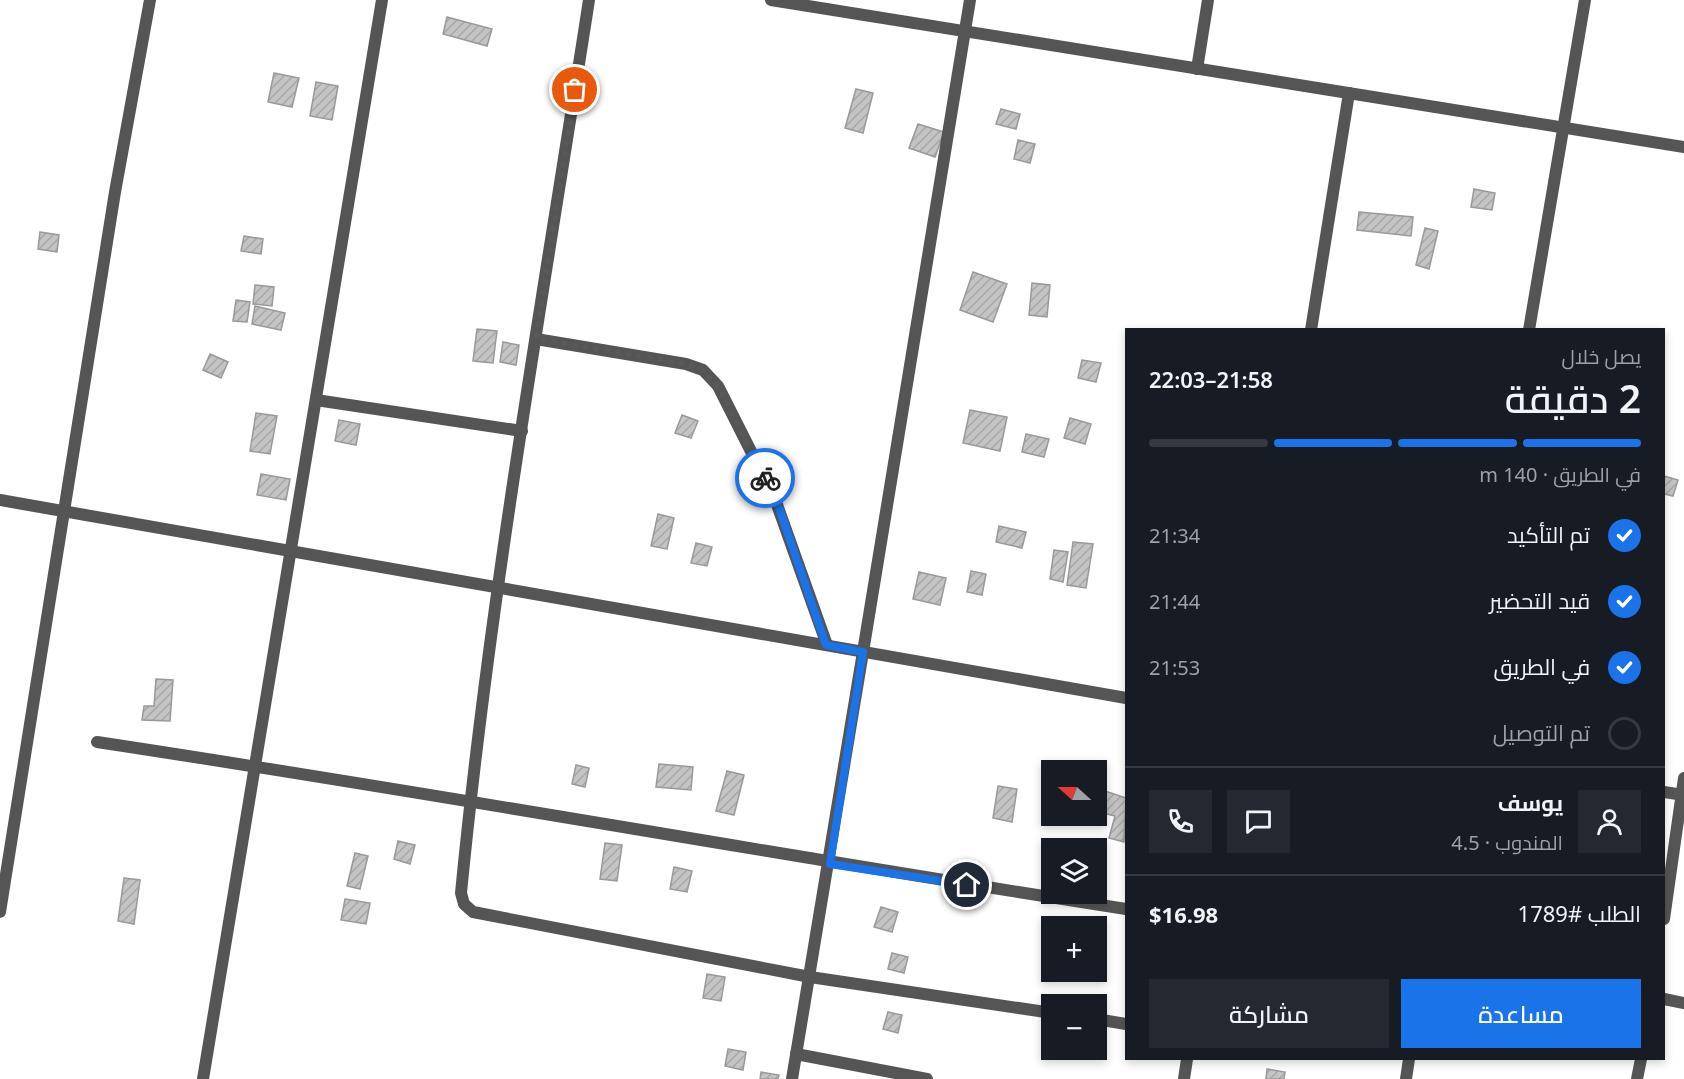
<!DOCTYPE html>
<html lang="ar">
<meta charset="utf-8">
<style>
body{margin:0;font-family:"Noto Sans",Cairo,sans-serif;background:#242831;color:#f1f3f6;direction:rtl;height:100vh;display:flex;flex-direction:column;font-size:22px;white-space:nowrap}
*{box-sizing:border-box;margin:0}
p{font-size:20px;color:#9ea1a6}
.icon{flex:none;width:33px;height:33px;fill:none;stroke:currentColor;stroke-width:2;stroke-linecap:round;stroke-linejoin:round}
.map{position:relative;flex:1;overflow:hidden;direction:ltr}
.panel{position:absolute;left:1125px;top:328px;width:540px;height:732px;display:flex;flex-direction:column;background:#171b24;border-radius:0px;box-shadow:0 3px 9px #0003;direction:rtl}
.panel>*{flex:none}
.needle{width:39px;rotate:291deg}
.tools{position:absolute;left:1041px;top:760px;display:grid;gap:12px}
.tools a{display:grid;place-items:center;width:66px;height:66px;border-radius:0px;background:#171b24;box-shadow:0 3px 9px #0003;font-size:30px}
.pin{position:absolute;display:grid;place-items:center;width:51px;height:51px;color:#fff;margin:-26px;border:3px solid #fff;border-radius:50%;box-shadow:0 2px 6px #0007}
.courier{position:absolute;display:grid;place-items:center;width:60px;height:60px;margin:-30px;border:4px solid #1a73e8;border-radius:50%;background:#fff;color:#222;box-shadow:0 2px 8px #0007}
.head em{font-style:normal;font-weight:600}
.head div{display:flex;flex-direction:column-reverse}
.head{display:flex;align-items:center;justify-content:space-between;height:102px;padding:0 24px}
h1{font-size:39px;font-weight:600;line-height:45px}
.bar{display:grid;grid-template-columns:repeat(4,1fr);gap:9px 6px;align-content:center;height:72px;padding:0 24px}
.bar i{height:8px;border-radius:4px;background:#363941}
.bar .selected{background:#1a73e8}
.bar p{grid-column:span 4}
.line{display:flex;align-items:center;gap:15px;padding:0 24px;border-top:2px solid #363941}
.line div{flex:1}
.round{display:grid;place-items:center;flex:none;width:63px;height:63px;border-radius:0px;background:#242831}
ol{padding:0 24px;list-style:none}
li{display:flex;align-items:center;gap:18px;height:66px}
li p{margin-inline-start:auto}
li .icon{padding:6px;border-radius:50%;background:#1a73e8;color:#fff;stroke-width:4}
li:last-child{color:#9ea1a6}
li i{width:33px;height:33px;border:3px solid #363941;border-radius:50%}
.cta{display:flex;gap:12px;margin-top:auto;padding:12px 24px}
.cta a{flex:1;height:69px;border-radius:0px;background:#1a73e8;color:#fff;font-size:24px;font-weight:600;line-height:69px;text-align:center}
.cta a+a{background:#242831;color:#f1f3f6}
.map>svg:first-child{display:block}
.building{fill:url(#building-hatch);stroke:#999;stroke-width:1.5}
.lines{fill:none;stroke-linecap:round;stroke-linejoin:round}
.minor{stroke:#555;stroke-width:12}
.tertiary{stroke:#555;stroke-width:12}
.done{stroke:#595959;stroke-width:6;stroke-dasharray:0 10.8}
.route{stroke:#1a73e8;stroke-width:8}
</style>
<div class="map">
<svg width="1684" height="1079" viewBox="0 0 1684 1079">
<defs>
<pattern id="building-hatch" width="6" height="6" patternUnits="userSpaceOnUse" patternTransform="scale(1.5)"><rect width="6" height="6" fill="#c4c4c4"/><path d="M-1 1l2-2M0 6l6-6M5 7l2-2" fill="none" stroke="#a7a7a7"/></pattern>
</defs>
<rect width="100%" height="100%" fill="#fff"/>
<g class="building">
<polygon points="447,17 492,29 487,46 443,34"/>
<polygon points="274,73 299,78 292,107 268,102"/>
<polygon points="316,82 338,86 332,120 310,116"/>
<polygon points="856,89 873,93 863,133 845,128"/>
<polygon points="1001,109 1020,114 1016,129 996,124"/>
<polygon points="918,124 944,132 935,157 909,148"/>
<polygon points="1018,140 1035,144 1030,163 1014,159"/>
<polygon points="1474,189 1495,193 1492,210 1471,207"/>
<polygon points="1359,212 1413,217 1411,236 1357,230"/>
<polygon points="1425,228 1438,231 1429,269 1416,265"/>
<polygon points="40,232 59,235 57,252 38,249"/>
<polygon points="244,236 263,239 261,254 241,251"/>
<polygon points="973,272 1007,284 993,322 960,310"/>
<polygon points="1032,283 1050,285 1047,317 1029,315"/>
<polygon points="255,285 274,287 272,306 253,304"/>
<polygon points="236,300 250,302 247,322 233,321"/>
<polygon points="255,306 285,313 281,330 252,324"/>
<polygon points="477,329 497,331 493,363 473,361"/>
<polygon points="503,342 519,345 516,365 500,362"/>
<polygon points="210,354 228,362 221,378 203,370"/>
<polygon points="1082,360 1101,363 1096,382 1078,378"/>
<polygon points="970,410 1007,417 1000,451 963,443"/>
<polygon points="256,413 277,416 270,454 250,451"/>
<polygon points="682,415 698,421 691,438 675,433"/>
<polygon points="1070,418 1091,424 1085,444 1064,438"/>
<polygon points="339,420 360,424 356,445 335,441"/>
<polygon points="1026,434 1049,439 1044,457 1022,452"/>
<polygon points="261,474 290,479 286,500 257,495"/>
<polygon points="1664,476 1678,480 1673,496 1664,494"/>
<polygon points="658,514 674,518 667,549 651,546"/>
<polygon points="999,526 1026,532 1022,548 996,542"/>
<polygon points="1073,542 1093,544 1086,588 1067,585"/>
<polygon points="696,543 712,547 707,566 691,563"/>
<polygon points="1054,550 1068,552 1063,582 1050,579"/>
<polygon points="971,571 986,574 982,595 967,592"/>
<polygon points="919,572 946,578 940,605 913,599"/>
<polygon points="156,679 173,680 170,721 142,720 144,706 154,706"/>
<polygon points="659,764 693,767 691,790 656,787"/>
<polygon points="576,765 589,768 585,787 572,784"/>
<polygon points="727,771 744,775 734,815 716,811"/>
<polygon points="998,786 1017,789 1012,822 993,818"/>
<polygon points="1105,791 1126,798 1124,842 1109,838 1115,816 1099,812"/>
<polygon points="398,841 415,845 410,864 394,859"/>
<polygon points="605,843 622,845 617,881 600,879"/>
<polygon points="355,853 368,856 360,889 347,886"/>
<polygon points="674,867 692,871 687,892 670,889"/>
<polygon points="124,878 140,880 134,924 118,921"/>
<polygon points="345,899 370,903 366,924 341,920"/>
<polygon points="881,907 898,912 892,932 874,927"/>
<polygon points="892,953 908,957 904,973 888,969"/>
<polygon points="707,974 725,977 721,1001 703,998"/>
<polygon points="888,1012 902,1015 898,1033 883,1029"/>
<polygon points="728,1049 746,1052 743,1070 725,1066"/>
<polygon points="1267,1069 1285,1072 1284,1079 1266,1079"/>
<polygon points="761,1072 779,1075 778,1079 760,1079"/>
</g>
<g class="lines">
<g class="minor">
<path d="M589,0C543,297 490,594 461,893L464,904L473,912L810,977L1052,1013"/>
<polyline points="771,0 1684,147"/>
<polyline points="1197,69 1208,0"/>
<polyline points="1311,330 1349,93"/>
<polyline points="1529,330 1585,0"/>
<polyline points="536,339 686,364 703,370 718,386 775,499 827,645"/>
<polyline points="316,400 522,431"/>
<polyline points="863,652 970,0"/>
<path d="M97,742C441,794 783,856 1126,909"/>
<polyline points="0,912 115,192 150,0"/>
<polyline points="1664,919 1684,778"/>
<polyline points="1664,999 1684,1003"/>
<polyline points="1096,1019 1126,1024"/>
<polyline points="796,1054 927,1079"/>
<polyline points="203,1079 382,0"/>
<polyline points="1184,1079 1187,1059"/>
<polyline points="1406,1079 1409,1059"/>
<polyline points="1637,1079 1641,1059"/>
</g>
<g class="tertiary">
<polyline points="0,500 1126,698"/>
<polyline points="1664,792 1684,795"/>
<polyline points="792,1079 863,652"/>
</g>
</g>
<g class="lines">
<polyline class="done" points="575,90 536,339 686,364 703,370 718,386 765,478"/>
<polyline class="route" points="765,478 776,499 826,645 863,652 830,864 967,885"/>
</g>
</svg>
<div class="tools">
<a><svg class="needle" viewBox="-14 -14 28 28"><path d="M0-13l5 13h-10z" fill="#e53935"/><path d="M0 13l5-13h-10z" fill="#9ea1a6"/></svg></a>
<a><svg class="icon" aria-label="layers" viewBox="0 0 24 24"><path d="M12 4l9 5-9 5-9-5zM3 14l9 5 9-5"/></svg></a>
<a>+</a>
<a>−</a>
</div>
<div class="pin" style="left:575px;top:90px;background:#ea580c"><svg class="icon" aria-label="bag" viewBox="0 0 24 24"><path d="M5 8h14l-1 12H6zM9 8a3 3 0 0 1 6 0"/></svg></div>
<div class="pin" style="left:967px;top:885px;background:#1f2937"><svg class="icon" aria-label="home" viewBox="0 0 24 24"><path d="M3 11l9-7 9 7M6 9v11h12V9"/></svg></div>
<div class="courier" style="left:765px;top:478px"><svg class="icon" aria-label="bike" viewBox="0 0 24 24"><circle cx="6" cy="16" r="4"/><circle cx="18" cy="16" r="4"/><path d="M6 16l4-8h5l3 8M10 8l3 8H6M13 5h3"/></svg></div>
<section class="panel">
<div class="head"><div><h1>2 دقيقة</h1><p>يصل خلال</p></div><em>21:58–22:03</em></div>
<div class="bar"><i class="selected"></i><i class="selected"></i><i class="selected"></i><i></i><p>في الطريق · 140 m</p></div>
<ol>
<li><svg class="icon" aria-label="check" viewBox="0 0 24 24"><path d="M5 12l5 5 9-10"/></svg>تم التأكيد<p>21:34</p></li>
<li><svg class="icon" aria-label="check" viewBox="0 0 24 24"><path d="M5 12l5 5 9-10"/></svg>قيد التحضير<p>21:44</p></li>
<li><svg class="icon" aria-label="check" viewBox="0 0 24 24"><path d="M5 12l5 5 9-10"/></svg>في الطريق<p>21:53</p></li>
<li><i></i>تم التوصيل</li>
</ol>
<div class="line" style="height:108px"><a class="round"><svg class="icon" aria-label="person" viewBox="0 0 24 24"><circle cx="12" cy="8" r="4"/><path d="M4 21q1-7 8-7t8 7"/></svg></a><div><b>يوسف</b><p>المندوب · 4.5</p></div><a class="round"><svg class="icon" aria-label="chat" viewBox="0 0 24 24"><path d="M4 5h16v11H9l-5 4z"/></svg></a><a class="round"><svg class="icon" aria-label="phone" viewBox="0 0 24 24"><path d="M5 4h4l2 5-3 2q2 4 5 5l2-3 5 2v4C11 20 4 13 5 4z"/></svg></a></div>
<div class="line" style="height:78px"><div>الطلب #1789</div><b>$16.98</b></div>
<div class="cta"><a>مساعدة</a><a>مشاركة</a></div>
</section>
</div>
